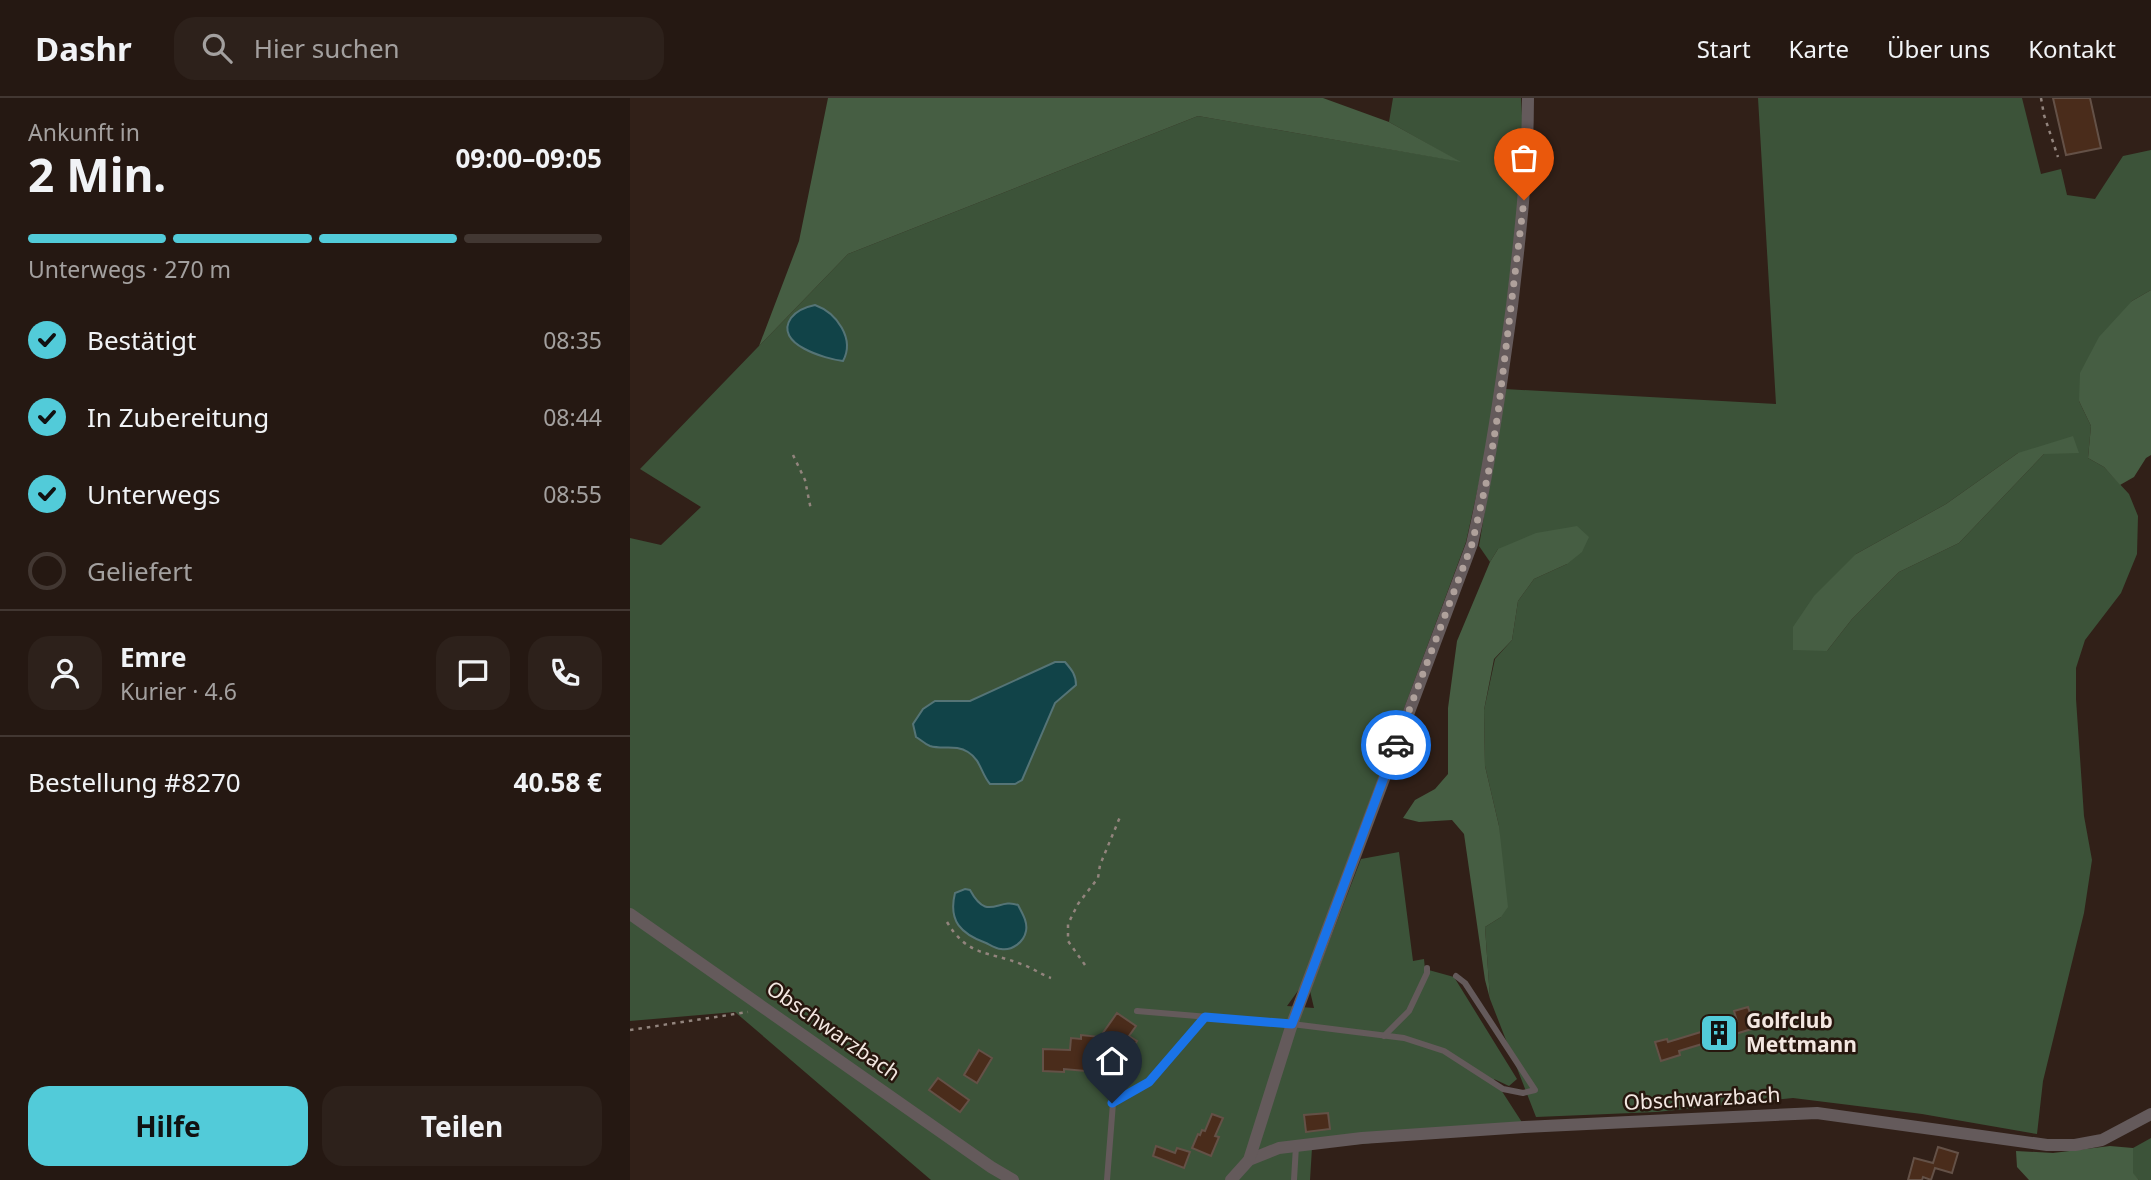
<!DOCTYPE html>
<html lang="de">
<meta charset="utf-8">
<style>
body{margin:0;font-family:"Noto Sans",sans-serif;background:#2d211b;color:#f1f3f6;height:100vh;display:flex;flex-direction:column;font-size:26px;white-space:nowrap}
*{box-sizing:border-box;margin:0}
p{font-size:23px;color:#a3a09f}
.icon{flex:none;width:38px;height:38px;fill:none;stroke:currentColor;stroke-width:2;stroke-linecap:round;stroke-linejoin:round}
.map{position:relative;flex:1;overflow:hidden}
.side{display:flex;flex-direction:column;background:#251812;width:630px}
.side>*{flex:none}
.pin{position:absolute;display:grid;place-items:center;width:60px;height:60px;color:#fff;margin:-72px -30px;border-radius:50% 50% 50% 0;rotate:-45deg;box-shadow:0 0 7px #0007}
.pin .icon{rotate:45deg}
.courier{position:absolute;display:grid;place-items:center;width:70px;height:70px;margin:-35px;border:5px solid #1a73e8;border-radius:50%;background:#fff;color:#222;box-shadow:0 2px 9px #0007}
.headline em{font-style:normal;font-weight:700}
.headline div{display:flex;flex-direction:column-reverse}
.headline{display:flex;align-items:center;justify-content:space-between;height:119px;padding:0 28px}
h1{font-size:46px;font-weight:700;line-height:52px}
.bar{display:grid;grid-template-columns:repeat(4,1fr);gap:10px 7px;align-content:center;height:84px;padding:0 28px}
.bar i{height:9px;border-radius:5px;background:#423732}
.bar .selected{background:#52cbd9}
.bar p{grid-column:span 4}
.line{display:flex;align-items:center;gap:18px;padding:0 28px;border-top:2px solid #423732}
.line div{flex:1}
.round{display:grid;place-items:center;flex:none;width:74px;height:74px;border-radius:21px;background:#2d211b}
ol{padding:0 28px;list-style:none}
li{display:flex;align-items:center;gap:21px;height:77px}
li p{margin-inline-start:auto}
li .icon{padding:7px;border-radius:50%;background:#52cbd9;color:#111;stroke-width:4}
li:last-child{color:#a3a09f}
li i{width:38px;height:38px;border:4px solid #423732;border-radius:50%}
.action{display:flex;gap:14px;margin-top:auto;padding:14px 28px}
.action a{flex:1;height:80px;border-radius:21px;background:#52cbd9;color:#111;font-size:28px;font-weight:700;line-height:80px;text-align:center}
.action a+a{background:#2d211b;color:#f1f3f6}
header{display:flex;align-items:center;gap:42px;box-sizing:border-box;height:98px;padding:0 35px;background:#251812;border-bottom:2px solid #423732}
header strong{font-size:33px}
nav{display:flex;gap:38px;margin-inline-start:auto;font-size:24px}
.search{width:490px;height:63px;background:#2d211b;display:flex;align-items:center;gap:18px;box-sizing:border-box;padding:0 24px;border-radius:21px;color:#a3a09f;font-size:26px}
main{display:flex;flex:1;min-height:0}
.map>svg:first-child{display:block}
.green{fill:#3c5339;fill-rule:evenodd}
.forest{fill:#465e43}
.water{fill:#114348;stroke:#557476;stroke-width:2}
.building{fill:#4a2c1b;stroke:#645147;stroke-width:2}
.lines{fill:none;stroke-linecap:round;stroke-linejoin:round}
.path{stroke:#92847d;stroke-width:2.5;stroke-dasharray:3.5 5;stroke-linecap:butt}
.lane{stroke:#645a5b;stroke-width:6}
.street{stroke:#645a5b;stroke-width:12}
.done{stroke:#afa19b;stroke-width:7;stroke-dasharray:0 12.6}
.route{stroke:#1a73e8;stroke-width:9}
.labels{text-anchor:middle;stroke-width:5;stroke-linejoin:round;paint-order:stroke}
.poi-label{font-size:21px;font-weight:bold;fill:#f3e7e1;stroke:#27170e;text-anchor:start}
.street-label{font-size:21px;fill:#f3e7e1;stroke:#27170e}
</style>
<header>
<strong>Dashr</strong>
<div class="search"><svg class="icon" aria-label="search" viewBox="0 0 24 24"><circle cx="10" cy="10" r="6"/><path d="M15 15l6 6"/></svg>Hier suchen</div>
<nav><a>Start</a><a>Karte</a><a>Über uns</a><a>Kontakt</a></nav>
</header>
<main>
<section class="side">
<div class="headline"><div><h1>2 Min.</h1><p>Ankunft in</p></div><em>09:00–09:05</em></div>
<div class="bar"><i class="selected"></i><i class="selected"></i><i class="selected"></i><i></i><p>Unterwegs · 270 m</p></div>
<ol>
<li><svg class="icon" aria-label="check" viewBox="0 0 24 24"><path d="M5 12l5 5 9-10"/></svg>Bestätigt<p>08:35</p></li>
<li><svg class="icon" aria-label="check" viewBox="0 0 24 24"><path d="M5 12l5 5 9-10"/></svg>In Zubereitung<p>08:44</p></li>
<li><svg class="icon" aria-label="check" viewBox="0 0 24 24"><path d="M5 12l5 5 9-10"/></svg>Unterwegs<p>08:55</p></li>
<li><i></i>Geliefert</li>
</ol>
<div class="line" style="height:126px"><a class="round"><svg class="icon" aria-label="person" viewBox="0 0 24 24"><circle cx="12" cy="8" r="4"/><path d="M4 21q1-7 8-7t8 7"/></svg></a><div><b>Emre</b><p>Kurier · 4.6</p></div><a class="round"><svg class="icon" aria-label="chat" viewBox="0 0 24 24"><path d="M4 5h16v11H9l-5 4z"/></svg></a><a class="round"><svg class="icon" aria-label="phone" viewBox="0 0 24 24"><path d="M5 4h4l2 5-3 2q2 4 5 5l2-3 5 2v4C11 20 4 13 5 4z"/></svg></a></div>
<div class="line" style="height:91px"><div>Bestellung #8270</div><b>40.58 €</b></div>
<div class="action"><a>Hilfe</a><a>Teilen</a></div>
</section>
<div class="map">
<svg width="1521" height="1082" viewBox="0 0 1521 1082">
<rect width="100%" height="100%" fill="#312018"/>
<g class="green">
<polygon points="763,0 891,0 894,52 865,312 836,444 670,890 657,908 684,910 680,893 731,761 769,754 783,863 794,861 795,871 824,879 887,981 879,988 864,981 897,1032 682,1050 680,1082 301,1082 105,914 0,923 0,440 31,447 71,409 10,371 218,156 568,18 828,63 759,24"/>
<path d="M1128,0H1392L1411,76L1431,71L1437,97L1465,101L1493,58L1521,52V192L1502,203L1449,303L1461,328L1458,360L1474,369L1499,396L1508,418L1507,456L1491,495L1455,542L1446,570V601L1454,718L1462,762L1454,815L1413,983L1407,1036L1292,1016L1163,1000L1026,1014L906,1019L860,901L855,829L871,819L869,728L855,668L854,612L865,561L882,542L888,503L904,481L937,466L868,451L860,464L849,448L875,291L1146,306ZM1388,355L1414,356L1329,445L1269,474L1222,521L1197,553L1226,456L1316,406Z"/>
<polygon points="1521,1040 1521,1082 1509,1082 1503,1076 1503,1050"/>
</g>
<g class="forest">
<polygon points="198,0 693,0 759,24 831,64 568,18 218,156 129,248 169,143"/>
<polygon points="1521,192 1521,357 1516,360 1504,379 1490,387 1474,369 1458,360 1461,328 1449,303 1450,275 1469,239 1502,203"/>
<polygon points="1443,338 1449,355 1414,356 1329,445 1269,474 1222,521 1197,553 1163,552 1163,529 1184,498 1226,456 1316,406 1388,355"/>
<polygon points="947,428 959,439 952,454 937,466 904,481 888,503 882,542 864,561 854,612 855,668 869,728 878,809 871,819 855,829 860,901 855,882 834,736 822,722 789,724 773,720 785,702 805,691 818,676 818,610 827,543 860,464 868,451 906,435"/>
<polygon points="1480,1048 1503,1050 1503,1075 1509,1082 1399,1082 1387,1069 1386,1053 1423,1055"/>
</g>
<g class="water">
<path d="M185,207C207,215 225,241 213,263C196,261 143,246 161,220C167,212 175,209 185,207Z"/>
<path d="M425,564H435C442,572 446,577 446,587L425,605L392,682L385,686H360C351,676 351,662 338,654C326,646 313,652 300,648C295,646 291,642 286,639L283,626L293,611L305,603H340Z"/>
<path d="M335,791L340,792C358,825 368,799 388,807C392,815 398,824 396,833C394,844 382,853 371,851C366,851 360,847 356,845C331,836 318,823 325,795Z"/>
</g>
<g class="building">
<polygon points="1423,0 1460,0 1471,50 1436,57"/>
<polygon points="1118,909 1125,930 1049,953 1050,957 1031,963 1025,944 1037,941 1038,944 1107,923 1104,913"/>
<polygon points="487,915 506,928 499,938 507,943 499,955 507,971 497,976 499,982 486,988 483,983 474,987 467,974 434,971 434,974 413,973 413,951 440,952 441,940 451,941 451,937 470,939"/>
<polygon points="349,952 362,960 347,985 334,977"/>
<polygon points="308,980 339,1002 330,1014 299,992"/>
<polygon points="698,1015 700,1031 676,1034 674,1017"/>
<polygon points="582,1016 593,1020 585,1038 589,1039 581,1058 562,1050 568,1036 570,1037 572,1032 575,1033"/>
<polygon points="526,1048 545,1055 547,1050 560,1054 554,1070 523,1058"/>
<polygon points="1308,1049 1328,1055 1322,1075 1305,1070 1301,1082 1293,1079 1292,1082 1278,1082 1284,1060 1303,1065"/>
</g>
<g class="lines">
<g class="path">
<polyline points="1411,0 1414,17 1428,59"/>
<polyline points="163,357 175,382 181,412"/>
<path d="M317,824C338,859 358,853 391,866C401,869 410,876 421,880"/>
<polyline points="455,867 438,843 438,826 448,806 468,780 470,767 490,719"/>
<polyline points="0,932 118,914"/>
</g>
<g class="lane">
<polyline points="507,913 662,926 774,940 814,953 873,991 893,995 905,992 835,885 826,878"/>
<polyline points="754,938 779,913 797,875 797,870"/>
<polyline points="477,1082 483,1005 519,984 575,919"/>
<polyline points="664,1082 666,1048"/>
</g>
<g class="street">
<polyline points="0,816 361,1069 383,1082"/>
<polyline points="619,1062 649,1050 732,1040 894,1029 1187,1015 1417,1047 1445,1047 1472,1042 1521,1016"/>
<path d="M601,1082L619,1062L662,926L842,446C860,367 871,289 882,208C890,139 898,70 898,0"/>
</g>
</g>
<g class="lines">
<polyline class="done" points="766,647 842,446 858,377 868,315 894,102"/>
<polyline class="route" points="482,1005 519,984 575,919 662,926 766,647"/>
</g>
<defs>
<symbol id="building-square" viewBox="-11 -11 22 22"><rect x="-9" y="-9" width="18" height="18" rx="4" fill="#52cbd9" stroke="#27170e"/><path d="M-4-6H4V6H1V3H-1V6H-4ZM-2.5-4.3h1.7v1.8h-1.7ZM.8-4.3h1.7v1.8H.8ZM-2.5-1h1.7V.8h-1.7ZM.8-1h1.7V.8H.8Z" fill="#111"/></symbol>
</defs>
<g fill-rule="evenodd">
<use href="#building-square" x="1067" y="913" width="44" height="44"/>
</g>
<g class="labels">
<g class="poi-label">
<text x="1116" y="930">Golfclub<tspan x="1116" dy="24">Mettmann</tspan></text>
</g>
<g class="street-label">
<text transform="translate(203 933) rotate(35)" y="7">Obschwarzbach</text>
<text transform="translate(1072 1001) rotate(-3)" y="7">Obschwarzbach</text>
</g>
</g>
</svg>
<div class="pin" style="left:894px;top:102px;background:#ea580c"><svg class="icon" aria-label="bag" viewBox="0 0 24 24"><path d="M5 8h14l-1 12H6zM9 8a3 3 0 0 1 6 0"/></svg></div>
<div class="pin" style="left:482px;top:1005px;background:#1f2937"><svg class="icon" aria-label="home" viewBox="0 0 24 24"><path d="M3 11l9-7 9 7M6 9v11h12V9"/></svg></div>
<div class="courier" style="left:766px;top:647px"><svg class="icon" aria-label="car" viewBox="0 0 24 24"><path d="M5 17H2v-5l4-1 3-4h7l3 4 3 1v5h-3M9 17h6M6 11h13"/><circle cx="7" cy="17" r="2"/><circle cx="17" cy="17" r="2"/></svg></div>
</div>
</main>
